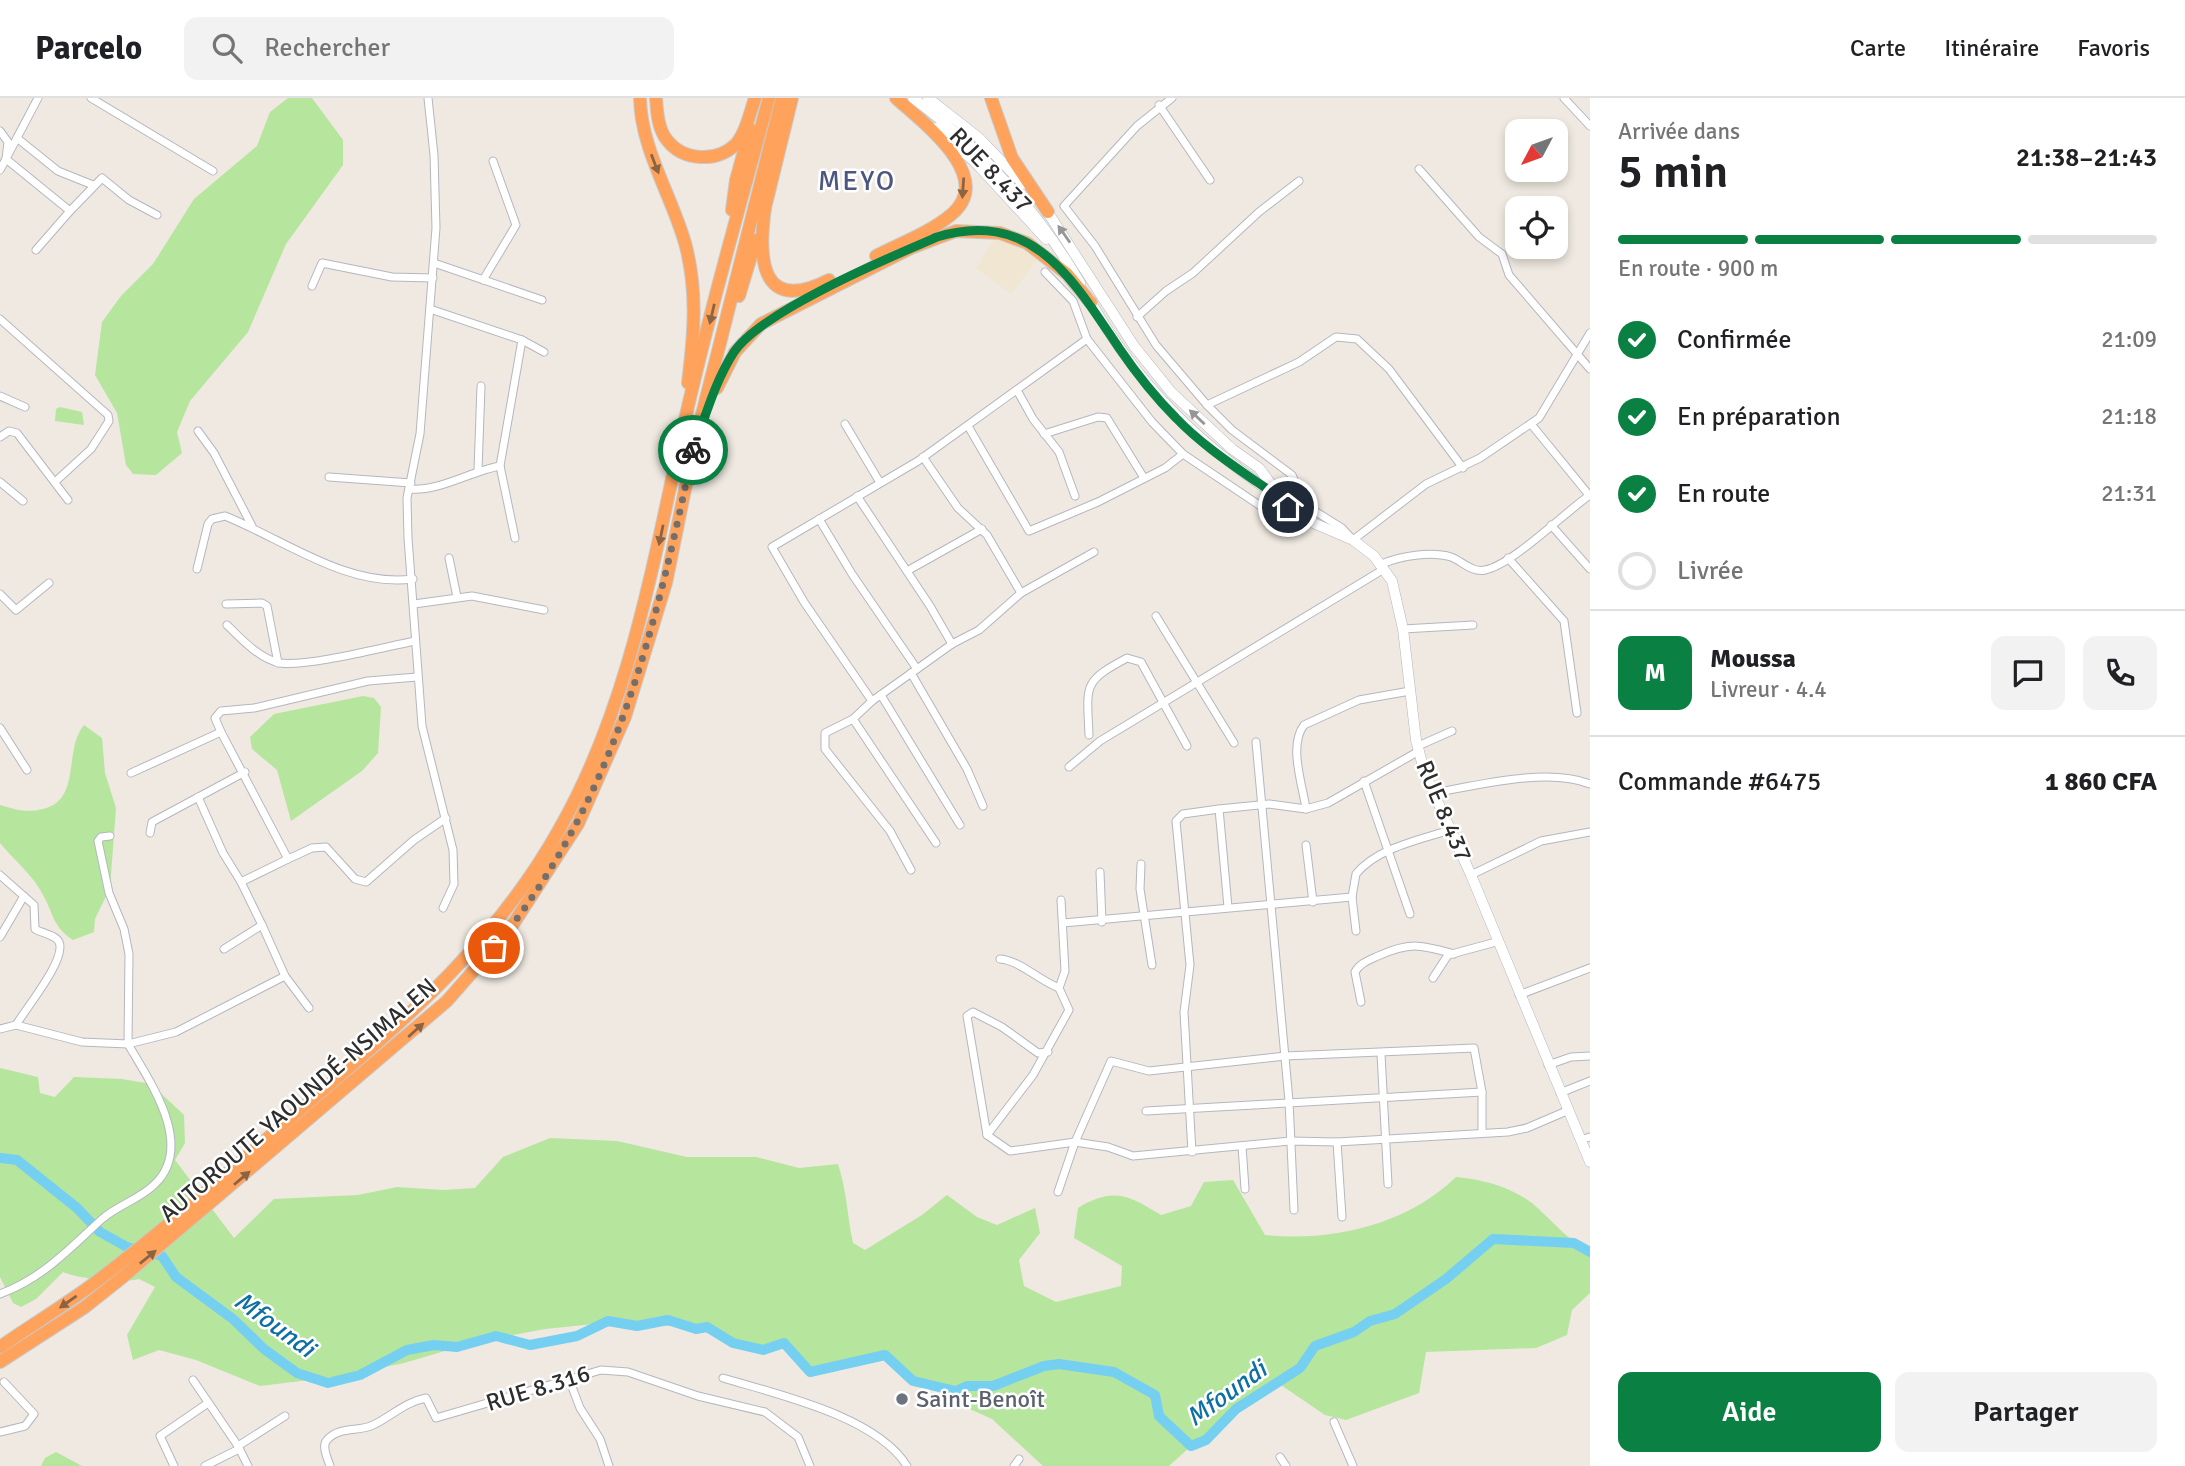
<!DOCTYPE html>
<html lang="fr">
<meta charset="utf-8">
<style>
body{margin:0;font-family:Signika,sans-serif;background:#f2f2f2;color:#202124;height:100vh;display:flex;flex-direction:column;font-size:26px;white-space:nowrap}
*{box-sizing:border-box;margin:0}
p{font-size:23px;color:#757577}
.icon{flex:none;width:38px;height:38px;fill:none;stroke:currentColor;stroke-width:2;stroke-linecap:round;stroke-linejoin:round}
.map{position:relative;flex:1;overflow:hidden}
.drawer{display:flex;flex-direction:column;background:#fff;width:595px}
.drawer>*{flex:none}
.needle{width:46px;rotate:229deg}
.controls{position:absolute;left:1505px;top:21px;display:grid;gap:14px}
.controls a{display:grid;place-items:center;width:63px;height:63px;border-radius:14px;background:#fff;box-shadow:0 4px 10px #0003;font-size:35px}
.pin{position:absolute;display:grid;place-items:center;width:60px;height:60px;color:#fff;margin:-30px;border:4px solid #fff;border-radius:50%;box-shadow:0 2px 7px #0007}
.courier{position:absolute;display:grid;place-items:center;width:70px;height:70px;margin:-35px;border:5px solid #0b8043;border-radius:50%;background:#fff;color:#222;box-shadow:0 2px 9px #0007}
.head em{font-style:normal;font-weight:600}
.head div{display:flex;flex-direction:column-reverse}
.head{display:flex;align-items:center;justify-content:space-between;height:119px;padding:0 28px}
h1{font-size:46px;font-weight:600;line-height:52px}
.bar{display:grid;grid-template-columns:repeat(4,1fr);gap:10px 7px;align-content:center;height:84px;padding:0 28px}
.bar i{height:9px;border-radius:5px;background:#e0e0e0}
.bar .selected{background:#0b8043}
.bar p{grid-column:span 4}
.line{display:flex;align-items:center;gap:18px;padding:0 28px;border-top:2px solid #e0e0e0}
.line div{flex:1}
.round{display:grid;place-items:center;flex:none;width:74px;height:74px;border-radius:14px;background:#f2f2f2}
ol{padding:0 28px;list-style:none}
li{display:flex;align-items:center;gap:21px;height:77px}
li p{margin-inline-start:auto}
li .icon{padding:7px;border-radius:50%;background:#0b8043;color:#fff;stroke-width:4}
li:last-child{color:#757577}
li i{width:38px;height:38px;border:4px solid #e0e0e0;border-radius:50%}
.cta{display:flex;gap:14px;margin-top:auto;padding:14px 28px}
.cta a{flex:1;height:80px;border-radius:14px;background:#0b8043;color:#fff;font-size:28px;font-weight:600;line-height:80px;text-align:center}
.cta a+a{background:#f2f2f2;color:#202124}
header{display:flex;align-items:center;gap:42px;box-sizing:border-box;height:98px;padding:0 35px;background:#fff;border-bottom:2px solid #e0e0e0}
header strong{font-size:33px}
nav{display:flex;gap:38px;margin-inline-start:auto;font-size:24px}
.search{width:490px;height:63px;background:#f2f2f2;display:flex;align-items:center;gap:18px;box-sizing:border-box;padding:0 24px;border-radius:14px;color:#757577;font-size:26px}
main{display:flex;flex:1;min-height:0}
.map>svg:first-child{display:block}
.education{fill:#f0e6d1}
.green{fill:#b6e59e}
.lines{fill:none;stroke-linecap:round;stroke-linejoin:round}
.river{stroke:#75cff0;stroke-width:10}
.street-casing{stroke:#b4b7c1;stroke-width:9}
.secondary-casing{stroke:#b4b7c1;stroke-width:11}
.highway-casing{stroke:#c9c9c9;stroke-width:14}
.street{stroke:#fff;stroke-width:7}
.secondary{stroke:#fff;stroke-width:10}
.highway{stroke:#ffa35c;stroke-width:12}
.oneway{fill:#8c6343}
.oneway2{fill:#969696}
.done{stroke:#726f6d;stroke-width:7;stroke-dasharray:0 12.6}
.route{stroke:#0b8043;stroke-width:9}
.worship-dot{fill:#6b7280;stroke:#fff;stroke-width:2.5}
.labels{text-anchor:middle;stroke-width:5;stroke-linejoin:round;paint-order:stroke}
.street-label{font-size:24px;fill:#2e2e2e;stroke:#fff}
.worship-label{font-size:24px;fill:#5b616d;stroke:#fff;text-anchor:start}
.water-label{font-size:26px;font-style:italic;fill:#0d6fa3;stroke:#fff}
.quarter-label{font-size:28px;letter-spacing:2px;fill:#4d5680;stroke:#fff}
</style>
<header>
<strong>Parcelo</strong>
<div class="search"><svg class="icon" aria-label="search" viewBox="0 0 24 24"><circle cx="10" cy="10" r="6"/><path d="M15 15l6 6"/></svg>Rechercher</div>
<nav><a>Carte</a><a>Itinéraire</a><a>Favoris</a></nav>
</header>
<main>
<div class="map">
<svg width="1590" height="1368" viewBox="0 0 1590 1368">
<rect width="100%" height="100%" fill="#efe9e1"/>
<polygon class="education" points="998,135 1039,160 1011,196 976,170"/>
<g class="green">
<polygon points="288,0 312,0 343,42 343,67 286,146 248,234 190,303 177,334 182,355 156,377 133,376 126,367 117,315 95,277 102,224 121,198 153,166 194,101 257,48 270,14"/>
<polygon points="60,309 82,314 84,327 55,323 56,311"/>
<polygon points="363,598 374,600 381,609 378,655 362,673 291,723 277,672 252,651 250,639 274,616"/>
<path d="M84,627L102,640L105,675L116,710L110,790L95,821L94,834L73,842C52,828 54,816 43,797C34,778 13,761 0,745V707C17,712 26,715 43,711C82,702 63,652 84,627Z"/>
<path d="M0,970L38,979L40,995L55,999L74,979L122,981L151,986L184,1017L185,1045L175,1062L234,1140L274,1101L358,1097L397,1089L443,1092L475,1090L503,1059L550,1040L617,1043L687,1059H756L799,1070L838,1066C847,1094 847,1117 853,1145L865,1152L922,1117L947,1097L977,1119L997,1127L1035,1110L1040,1135L1019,1162L1024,1188L1056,1204L1121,1188L1122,1168L1074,1140L1078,1110C1113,1089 1128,1097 1161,1117L1191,1108L1204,1084L1233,1082L1265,1137C1331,1144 1407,1127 1456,1079C1481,1081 1511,1089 1532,1105C1552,1122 1567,1142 1590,1154V1195L1572,1212L1567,1237L1536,1250L1426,1254L1419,1295L1346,1322L1325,1317L1278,1285L1236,1311L1206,1342L1191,1348L1169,1368H1043L992,1321L952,1303L942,1290L913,1283L886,1257L810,1274L784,1245L763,1252L733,1245L707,1229L594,1226L545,1231L472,1245L404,1265L334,1279L260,1288L196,1262L159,1252L133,1262L127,1237L155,1189L139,1181C124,1185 78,1181 63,1174L36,1201L21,1209L13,1205L0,1179Z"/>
<polygon points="56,1354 82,1368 41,1368 45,1360"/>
</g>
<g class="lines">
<polyline class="river" points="0,1060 17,1062 77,1110 100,1134 127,1149 162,1158 176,1179 233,1221 264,1251 297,1275 328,1285 360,1277 407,1252 434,1247 457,1249 496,1238 530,1247 577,1238 608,1223 637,1228 668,1222 696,1231 707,1229 733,1245 763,1252 784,1245 810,1274 885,1257 913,1283 956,1293 967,1288 993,1288 1044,1268 1059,1266 1114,1274 1155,1297 1159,1318 1191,1348 1206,1342 1236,1311 1300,1270 1315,1248 1354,1234 1370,1223 1395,1216 1446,1181 1493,1141 1574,1145 1590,1154"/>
<defs>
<g id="street">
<polyline points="91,0 213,73"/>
<polyline points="428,0 434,57 436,130 420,336 407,400 408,440 422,628 453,752 454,786 443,810"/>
<polyline points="1172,0 1137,28 1064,108 1095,148 1156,247 1207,307 1232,332 1292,377 1305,407 1342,430 1353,442 1426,386 1480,360 1539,320 1590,235"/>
<polyline points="1564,0 1590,28"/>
<polyline points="1159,7 1210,82"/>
<polyline points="0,33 8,44 6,61 70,113 102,80 129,102 157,117"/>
<polyline points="17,40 58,73 93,87"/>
<polyline points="1419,71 1479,139 1502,156 1509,177 1590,271"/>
<polyline points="0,72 38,0"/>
<polyline points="36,152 70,113"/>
<polyline points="434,165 542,202"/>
<polyline points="1045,174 1073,203 1087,241 1152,324 1183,356 1271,415 1280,408 1281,400"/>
<polyline points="483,182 516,127 493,63"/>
<polyline points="312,188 322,165 392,179 433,180"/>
<polyline points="430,211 522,242 544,254"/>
<polyline points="1137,219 1166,193 1193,175 1259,114 1299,83"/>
<polyline points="0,221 108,317 109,323 91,351 56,383"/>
<polyline points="1018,294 1033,321 1059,354 1075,398"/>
<polyline points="0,298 25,309"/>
<polyline points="1207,307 1299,264 1336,239 1357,241 1389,271 1463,370"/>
<polyline points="845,326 879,383"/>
<polyline points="1531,326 1589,397"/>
<polyline points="968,328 1029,433 1098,404 1165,370 1183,356"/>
<polyline points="198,333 214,355 252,428"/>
<polyline points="1044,336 1098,319 1107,320 1144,380"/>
<polyline points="0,339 9,333 17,335 68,402"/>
<polyline points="923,359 958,410 987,437 1021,495"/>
<polyline points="478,372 481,288"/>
<polyline points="329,379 411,385"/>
<polyline points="0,384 23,403"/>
<path d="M409,391C439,394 471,373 500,368"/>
<polyline points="857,398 930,508 952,546"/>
<polyline points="819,421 852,476 917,571"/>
<polyline points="1551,427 1590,471"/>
<polyline points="515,440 500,368 522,242"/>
<polyline points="449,460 457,499"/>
<polyline points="1508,460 1564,523 1577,615"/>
<path d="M1382,466C1400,458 1431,453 1451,459C1462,463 1472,475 1485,472C1512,467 1564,415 1590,397"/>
<path d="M197,471L208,426L212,421L225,418C283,441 347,490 413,481"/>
<polyline points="907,473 982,431"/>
<polyline points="0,496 16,512 49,485"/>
<polyline points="226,506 262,505 267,508 278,565"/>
<polyline points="414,506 472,498 544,512"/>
<polyline points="1156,518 1234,645"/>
<path d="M227,527C241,541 260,561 280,565C307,569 384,549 415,543"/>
<polyline points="1403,531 1473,527"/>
<polyline points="911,575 967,671 983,708"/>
<polyline points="881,597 960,727"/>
<polyline points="872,603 804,504 772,449 918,363 1087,241"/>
<polyline points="853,621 936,745"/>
<polyline points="0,630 27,672"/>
<polyline points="221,634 215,620 221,613 254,610 368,583 417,579"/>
<path d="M1089,637C1087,587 1082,584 1127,560L1141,564L1187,648"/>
<polyline points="1256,644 1289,1003 1294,1112"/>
<polyline points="1418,648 1452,633"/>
<polyline points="1069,669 1100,643 1384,471"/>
<polyline points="131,675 221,634 288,761 241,784 262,827 224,851"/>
<polyline points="1364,683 1410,816"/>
<path d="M1434,695C1478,687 1548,669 1590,686"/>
<polyline points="198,699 223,755 241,784"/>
<path d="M1306,711C1303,688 1288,648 1304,627L1359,602L1410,593"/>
<polyline points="150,735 152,724 245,674"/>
<polyline points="1306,747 1313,804"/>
<polyline points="288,761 312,750 326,749 355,781 366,784 414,742 446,720"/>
<polyline points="1141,766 1140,791 1152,867"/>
<polyline points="911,772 890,733 825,651 825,635 853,621 872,603 917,571 952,546 979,532 1021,495 1094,454"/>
<polyline points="1100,774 1102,824"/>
<path d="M0,777L34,807L35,831C41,835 56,837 59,844C67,861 26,910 16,927"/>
<polyline points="1471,777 1541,743 1590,734"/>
<polyline points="1352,799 1356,833"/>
<polyline points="1228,809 1219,711 1269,706 1306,711 1328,705 1419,653"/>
<path d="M1063,825L1352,799L1356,776C1377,750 1419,742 1450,732"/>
<polyline points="262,827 285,878 309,910"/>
<polyline points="0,839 24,798"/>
<path d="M1000,861C1021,863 1038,882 1059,890"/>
<polyline points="1433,880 1448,857 1496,844"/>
<polyline points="1519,897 1590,870"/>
<path d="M1361,904L1355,874C1360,865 1369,862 1378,858C1411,843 1421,847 1454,856"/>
<polyline points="0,931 16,927 82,944 128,946 129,856 124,831 109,795 98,743 101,739 110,738"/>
<polyline points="1048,954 1038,955 1002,929 973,914 967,918 987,1037 1010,1053 1075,1044 1108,1049 1133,1058 1290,1043 1337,1044 1508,1034 1527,1030 1569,1012"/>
<polyline points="1381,956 1388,1086"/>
<polyline points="1548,967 1571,959 1590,958"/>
<polyline points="1560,995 1590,983"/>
<polyline points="1146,1013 1482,994"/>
<polyline points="987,1037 1033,977 1069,912 1059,890 1065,873 1061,802"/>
<polyline points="1583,1041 1590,1039"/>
<polyline points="1337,1044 1342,1119"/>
<polyline points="1242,1048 1245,1091"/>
<polyline points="1192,1054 1184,914 1190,867 1176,723 1183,716 1219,711"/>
<polyline points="1058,1094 1075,1044 1111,963 1149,973 1285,958 1474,950 1482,994 1482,1035"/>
<path d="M0,1196C43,1180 69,1151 102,1121C118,1107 140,1101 155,1086C195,1047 150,984 128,946L176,934L285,878"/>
<path d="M723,1280C776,1296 876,1318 907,1368"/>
<polyline points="569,1281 580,1310 600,1341 609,1368"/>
<polyline points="193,1282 238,1348 248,1368"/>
<polyline points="1334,1324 1353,1368"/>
<polyline points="0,1334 25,1328 34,1316 4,1284"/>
<polyline points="238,1348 285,1318"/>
<polyline points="1280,1359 1286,1368"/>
<polyline points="174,1368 160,1338 208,1305"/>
<polyline points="205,1368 239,1351"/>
<path d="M330,1368C328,1361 321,1348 327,1342C339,1328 359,1334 373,1327C392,1318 405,1304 426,1300L436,1320L601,1272L628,1274L698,1298L765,1314L798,1339L810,1368"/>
<polyline points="1014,1368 1019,1361"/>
</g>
<g id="secondary">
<path d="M913,0C981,51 1037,111 1080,185"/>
<polyline points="928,0 979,40 1023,86"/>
<polyline points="936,30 975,64 1046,141"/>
<polyline points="1045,110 1134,248 1171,294 1232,351 1259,370 1288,409 1311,424 1353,442 1374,458 1392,483 1403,531 1416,642 1425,676 1471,777 1590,1064"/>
<path d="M1089,201C1137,286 1194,342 1274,396"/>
</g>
<g id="highway">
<path d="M640,0C641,51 671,96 685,145C698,192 694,237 688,285"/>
<path d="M656,0C657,14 658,31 667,42C683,63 717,65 736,46C746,34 750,15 755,0"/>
<polyline points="991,0 1012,60 1048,114"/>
<path d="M765,110C758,160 760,217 829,182"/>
<polyline points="732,112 736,82 750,31"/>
<polyline points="763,118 792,0"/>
<path d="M876,158C901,145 931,134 952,116C996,78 922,24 896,0"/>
<polyline points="739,198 756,142"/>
<polyline points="717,290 735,254 761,226 911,150 956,133 1000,135 1027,145 1067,176 1091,205"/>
<path d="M0,1249C29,1229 60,1210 89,1189C163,1134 232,1071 301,1011C401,925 495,847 560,730C629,608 652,470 682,335C707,223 739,111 769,0"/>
<polyline points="0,1264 85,1209 124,1178 447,903 510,831 578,726 625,619 666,485 693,352 782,0"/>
</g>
</defs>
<use href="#street" class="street-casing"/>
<use href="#secondary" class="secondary-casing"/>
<use href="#highway" class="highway-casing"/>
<use href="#street" class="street"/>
<use href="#secondary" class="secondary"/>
<use href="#highway" class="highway"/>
</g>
<defs><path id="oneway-solid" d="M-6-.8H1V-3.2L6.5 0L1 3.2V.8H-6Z" transform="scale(1.75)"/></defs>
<g class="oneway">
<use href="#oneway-solid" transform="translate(655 66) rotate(69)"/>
<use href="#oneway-solid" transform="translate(963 90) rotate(94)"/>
<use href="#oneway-solid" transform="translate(712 216) rotate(103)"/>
<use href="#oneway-solid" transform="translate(661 437) rotate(102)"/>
<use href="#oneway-solid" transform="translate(416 932) rotate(-42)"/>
<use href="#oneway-solid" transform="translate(242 1080) rotate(-40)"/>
<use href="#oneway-solid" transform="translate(148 1159) rotate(-39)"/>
<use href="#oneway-solid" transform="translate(68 1204) rotate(145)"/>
</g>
<g class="oneway2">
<use href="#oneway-solid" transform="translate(1064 136) rotate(-125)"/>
<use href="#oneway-solid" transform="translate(1197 319) rotate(-137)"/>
</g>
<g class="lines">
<path class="done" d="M494,850C615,703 655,534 693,352"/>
<path class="route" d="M693,352C705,320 715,283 734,254C762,213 888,160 937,139C1033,110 1073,182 1119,250C1136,275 1155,299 1176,320C1198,343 1225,362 1251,380C1264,389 1278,397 1288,409"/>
</g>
<circle class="worship-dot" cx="902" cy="1301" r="7"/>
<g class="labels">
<g class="street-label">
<text transform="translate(991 72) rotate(46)" y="8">RUE 8.437</text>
<text transform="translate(1444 713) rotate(67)" y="8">RUE 8.437</text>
<text transform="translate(298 1002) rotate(-41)" y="8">AUTOROUTE YAOUNDÉ-NSIMALEN</text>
<text transform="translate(538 1290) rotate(-17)" y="8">RUE 8.316</text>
</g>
<g class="worship-label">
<text x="916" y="1309">Saint-Benoît</text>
</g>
<g class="water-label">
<text transform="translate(275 1226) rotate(36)" y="9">Mfoundi</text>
<text transform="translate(1226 1295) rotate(-36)" y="9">Mfoundi</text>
</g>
<g class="quarter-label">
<text x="857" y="92">MEYO</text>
</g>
</g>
</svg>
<div class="controls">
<a><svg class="needle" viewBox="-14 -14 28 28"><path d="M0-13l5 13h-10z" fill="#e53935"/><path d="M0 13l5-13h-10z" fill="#757577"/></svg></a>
<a><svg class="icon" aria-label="locate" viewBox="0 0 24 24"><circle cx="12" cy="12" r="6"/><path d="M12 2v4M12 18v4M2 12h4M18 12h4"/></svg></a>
</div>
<div class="pin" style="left:494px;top:850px;background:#ea580c"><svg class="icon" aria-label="bag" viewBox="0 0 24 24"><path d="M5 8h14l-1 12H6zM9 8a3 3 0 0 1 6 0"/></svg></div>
<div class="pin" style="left:1288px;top:409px;background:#1f2937"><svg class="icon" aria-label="home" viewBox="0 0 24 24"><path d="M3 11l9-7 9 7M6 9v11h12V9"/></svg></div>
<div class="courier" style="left:693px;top:352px"><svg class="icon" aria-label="bike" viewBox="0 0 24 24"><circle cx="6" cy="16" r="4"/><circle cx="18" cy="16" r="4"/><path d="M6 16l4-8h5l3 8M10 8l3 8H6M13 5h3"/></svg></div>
</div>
<section class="drawer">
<div class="head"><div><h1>5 min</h1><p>Arrivée dans</p></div><em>21:38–21:43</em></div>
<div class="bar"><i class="selected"></i><i class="selected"></i><i class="selected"></i><i></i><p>En route · 900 m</p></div>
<ol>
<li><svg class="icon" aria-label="check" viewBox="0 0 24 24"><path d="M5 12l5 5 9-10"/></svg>Confirmée<p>21:09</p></li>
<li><svg class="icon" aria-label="check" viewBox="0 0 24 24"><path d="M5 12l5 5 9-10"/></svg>En préparation<p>21:18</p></li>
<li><svg class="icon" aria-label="check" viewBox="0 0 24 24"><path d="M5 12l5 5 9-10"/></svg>En route<p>21:31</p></li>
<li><i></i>Livrée</li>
</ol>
<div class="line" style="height:126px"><b class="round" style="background:#0b8043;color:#fff">M</b><div><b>Moussa</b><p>Livreur · 4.4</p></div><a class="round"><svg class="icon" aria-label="chat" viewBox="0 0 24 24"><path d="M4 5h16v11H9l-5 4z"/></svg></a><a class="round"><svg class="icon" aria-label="phone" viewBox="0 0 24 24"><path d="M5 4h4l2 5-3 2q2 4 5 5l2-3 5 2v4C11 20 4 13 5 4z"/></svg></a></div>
<div class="line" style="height:91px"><div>Commande #6475</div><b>1 860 CFA</b></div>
<div class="cta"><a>Aide</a><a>Partager</a></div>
</section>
</main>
